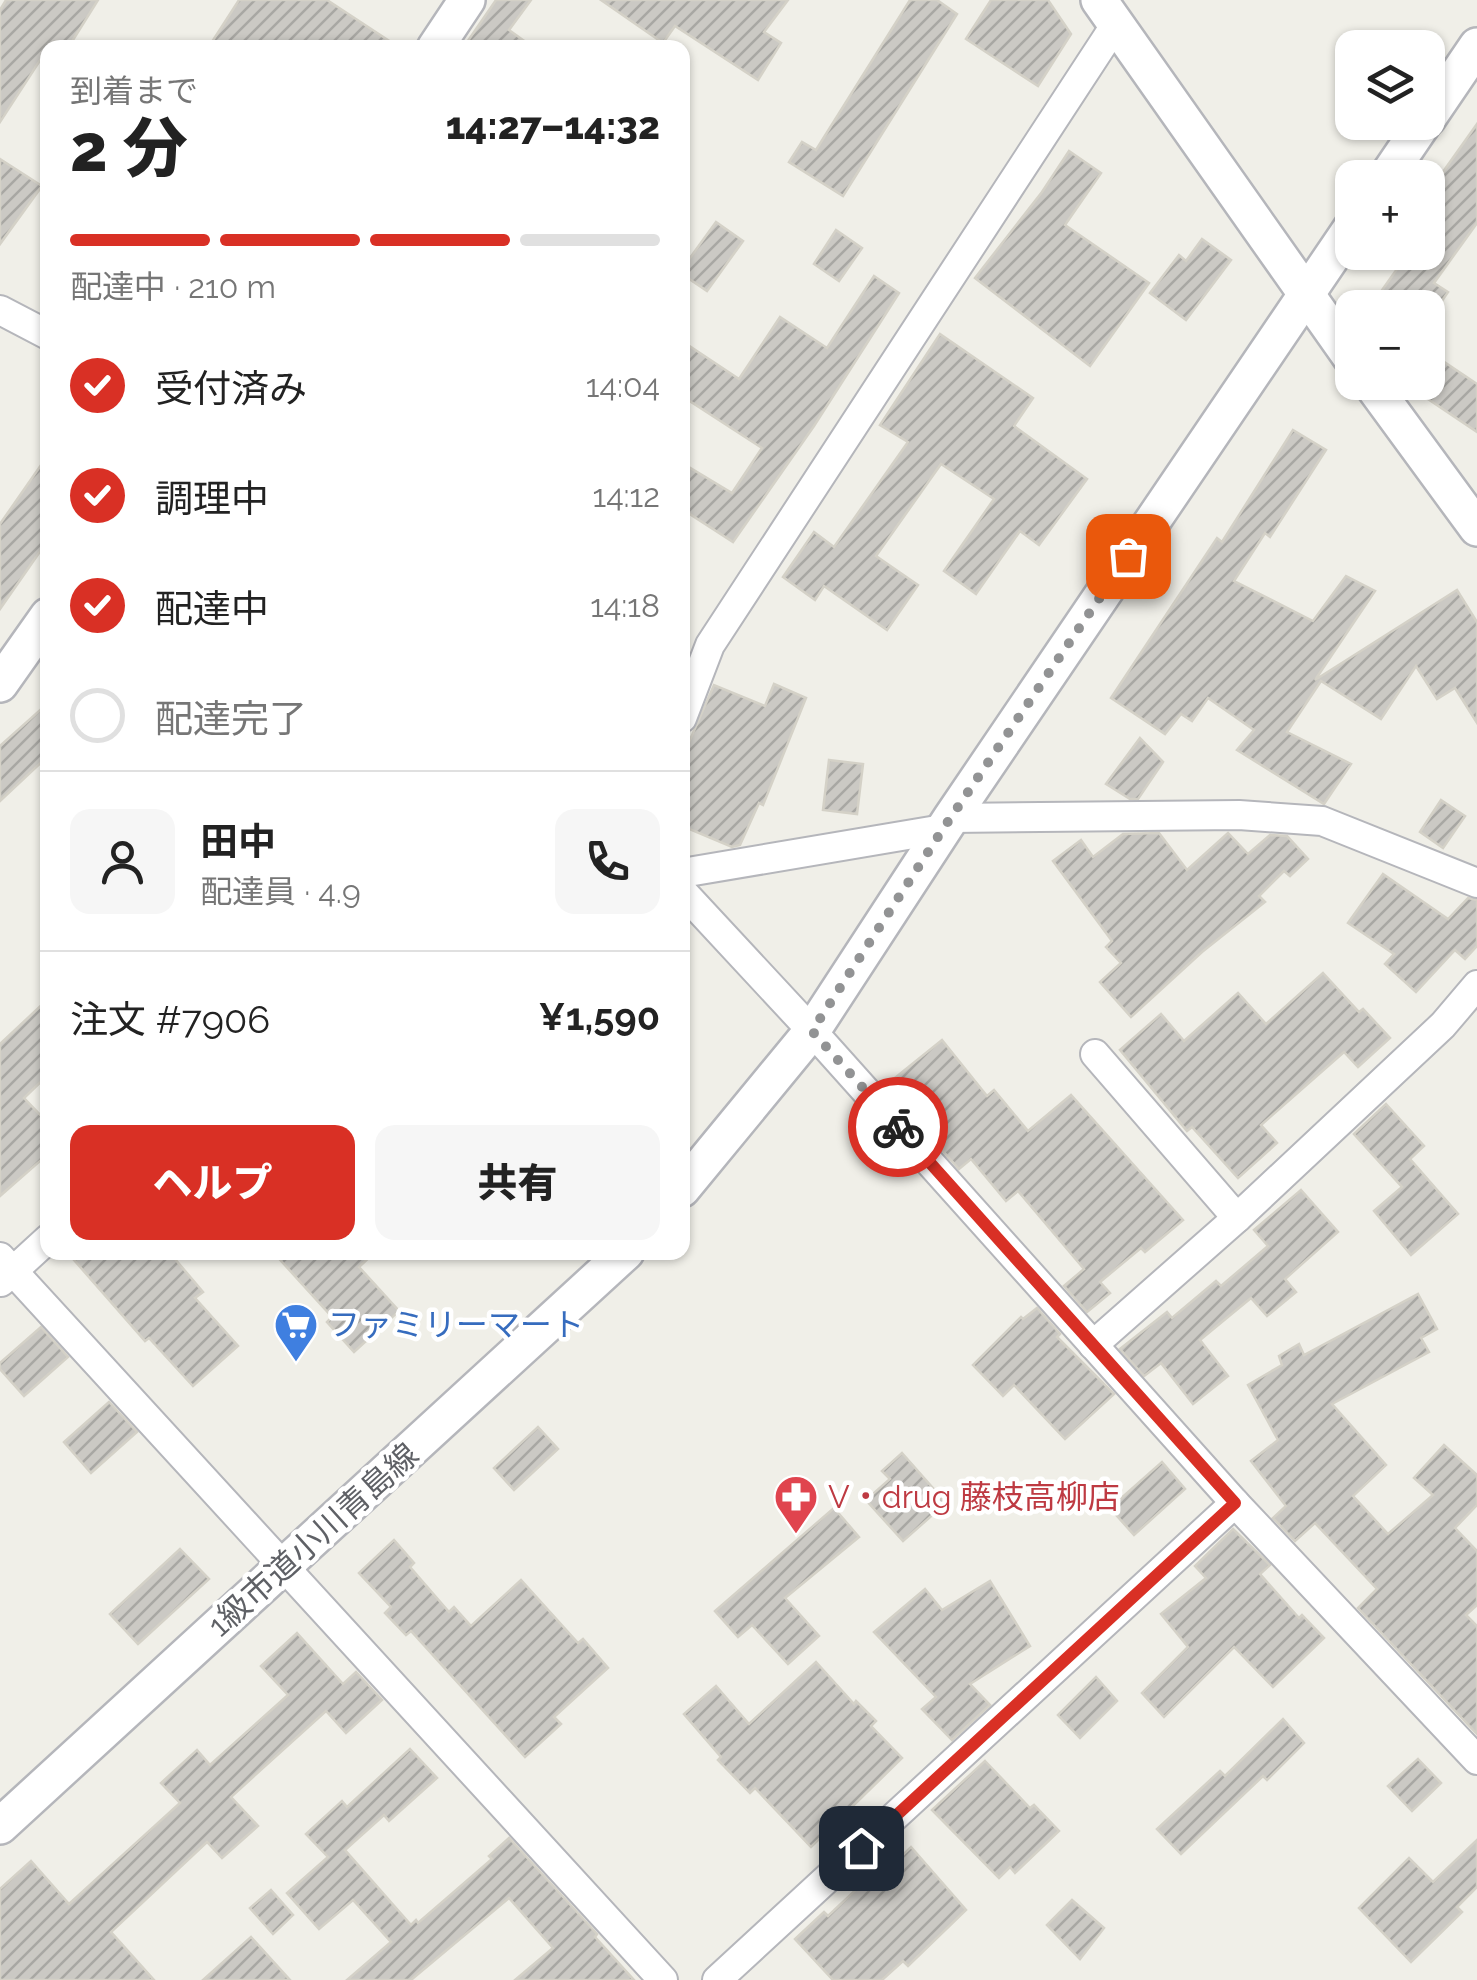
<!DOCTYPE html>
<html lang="ja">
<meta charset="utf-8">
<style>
body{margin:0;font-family:Raleway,"Noto Sans JP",sans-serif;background:#f6f6f6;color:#222;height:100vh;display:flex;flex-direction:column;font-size:38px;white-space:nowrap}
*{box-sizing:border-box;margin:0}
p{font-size:32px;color:#767676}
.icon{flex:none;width:55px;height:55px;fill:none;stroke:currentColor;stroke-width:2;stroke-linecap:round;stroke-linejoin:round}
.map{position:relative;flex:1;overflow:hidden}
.sheet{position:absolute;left:40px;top:40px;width:650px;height:1220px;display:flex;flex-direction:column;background:#fff;border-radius:20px;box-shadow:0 2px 8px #0004}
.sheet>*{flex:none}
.fabs{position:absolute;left:1335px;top:30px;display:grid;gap:20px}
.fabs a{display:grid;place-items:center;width:110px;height:110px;border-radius:20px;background:#fff;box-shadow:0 2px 8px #0004;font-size:50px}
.pin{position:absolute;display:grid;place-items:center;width:85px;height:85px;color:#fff;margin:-42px;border-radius:20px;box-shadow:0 5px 15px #0006}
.courier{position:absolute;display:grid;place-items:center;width:100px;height:100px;margin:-50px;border:8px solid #d93025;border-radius:50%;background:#fff;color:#222;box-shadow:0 2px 12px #0007}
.summary em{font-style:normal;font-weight:800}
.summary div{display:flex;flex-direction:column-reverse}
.summary{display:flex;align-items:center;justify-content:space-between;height:170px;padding:0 30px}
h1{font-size:65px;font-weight:800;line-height:75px}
.bar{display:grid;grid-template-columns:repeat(4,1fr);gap:15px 10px;align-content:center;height:120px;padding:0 30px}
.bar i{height:12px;border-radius:8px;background:#e0e0e0}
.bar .active{background:#d93025}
.bar p{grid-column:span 4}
.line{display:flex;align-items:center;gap:25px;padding:0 30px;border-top:2px solid #e0e0e0}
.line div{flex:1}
.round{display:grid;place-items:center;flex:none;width:105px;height:105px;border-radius:20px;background:#f6f6f6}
ol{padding:0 30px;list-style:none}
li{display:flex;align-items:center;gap:30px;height:110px}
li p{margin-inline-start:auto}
li .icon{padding:10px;border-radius:50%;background:#d93025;color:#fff;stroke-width:4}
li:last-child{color:#767676}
li i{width:55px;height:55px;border:5px solid #e0e0e0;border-radius:50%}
.action{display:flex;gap:20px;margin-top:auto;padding:20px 30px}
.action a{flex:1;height:115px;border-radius:20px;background:#d93025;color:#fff;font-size:40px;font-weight:800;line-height:115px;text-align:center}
.action a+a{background:#f6f6f6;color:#222}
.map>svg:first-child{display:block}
.building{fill:url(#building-hatch);stroke:#d4d1c7;stroke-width:2.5}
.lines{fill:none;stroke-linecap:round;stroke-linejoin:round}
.minor-casing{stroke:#b5b6bb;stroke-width:32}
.tertiary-casing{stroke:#b5b6bb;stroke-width:40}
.minor{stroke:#fff;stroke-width:28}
.tertiary{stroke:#fff;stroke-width:35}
.done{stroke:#929394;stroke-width:10;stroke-dasharray:0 18}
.route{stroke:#d93025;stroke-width:12}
.labels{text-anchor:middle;stroke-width:9;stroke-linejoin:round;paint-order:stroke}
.shop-label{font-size:32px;fill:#366cbe;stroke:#fff;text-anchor:start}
.health-label{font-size:32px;fill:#be3a42;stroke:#fff;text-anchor:start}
.street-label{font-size:32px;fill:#5f6166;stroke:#fff}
</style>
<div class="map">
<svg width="1477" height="1980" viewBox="0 0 1477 1980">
<defs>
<pattern id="building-hatch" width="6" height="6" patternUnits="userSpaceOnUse" patternTransform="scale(2.5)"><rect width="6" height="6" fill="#cbc9c4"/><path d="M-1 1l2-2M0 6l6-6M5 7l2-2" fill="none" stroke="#a8a7a3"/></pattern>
</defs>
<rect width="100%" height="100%" fill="#f0efe8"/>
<g class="building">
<polygon points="6,0 98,0 68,48 48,48 0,122 0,10"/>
<polygon points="239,0 327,0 400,48 208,48"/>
<polygon points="496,0 531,0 509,30 534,48 463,48"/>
<polygon points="601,0 788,0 764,32 781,43 758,80 675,26 663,43"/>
<polygon points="910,0 937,0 957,14 843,196 789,162 802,142 816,150"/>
<polygon points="991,0 1048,0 1071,34 1038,86 966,39"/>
<polygon points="1477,124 1477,223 1434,283 1448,292 1437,308 1400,308 1380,293 1409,252 1428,252 1428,193"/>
<polygon points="1069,151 1101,173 1065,225 1149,283 1090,366 975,278 1042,192"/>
<polygon points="0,159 42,186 0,244"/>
<polygon points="716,222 743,241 707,291 682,274 682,269"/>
<polygon points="836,230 862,248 839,281 814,264"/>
<polygon points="1202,239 1231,260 1186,320 1150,293 1179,255 1186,261"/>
<polygon points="874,276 899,293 814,426 733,542 682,509 682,463 732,493 762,448 682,396 682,341 739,379 780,317 827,348"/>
<polygon points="940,334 1033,398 1014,426 1087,479 1039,545 1020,531 976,594 944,571 994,499 941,464 876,556 918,585 887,630 824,586 815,600 783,577 814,532 834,547 908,442 880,425"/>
<polygon points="1428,351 1477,384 1477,432 1428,399"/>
<polygon points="1293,430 1326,450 1270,537 1265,533 1234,581 1313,621 1346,576 1375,591 1315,680 1457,590 1477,622 1477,723 1455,688 1437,699 1416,666 1381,719 1321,681 1287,732 1351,764 1324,804 1237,750 1254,730 1208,698 1192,721 1181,714 1165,734 1111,698 1217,538 1222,542"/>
<polygon points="48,455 48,540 0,609 0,524"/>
<polygon points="774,684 806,698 763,805 759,803 740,845 732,847 682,826 682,758 714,685 765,706"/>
<polygon points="48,703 48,756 0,801 0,746"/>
<polygon points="1140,738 1163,762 1138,799 1130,799 1106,784"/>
<polygon points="829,760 863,764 857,814 823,810"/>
<polygon points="1441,800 1465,816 1443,848 1420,832"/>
<polygon points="1159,833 1187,870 1228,833 1248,854 1270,835 1287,836 1308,859 1290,876 1284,871 1259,896 1265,902 1202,952 1131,1017 1100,982 1121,963 1106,947 1112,941 1053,861 1081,840 1093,857 1123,834"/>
<polygon points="1383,874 1448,919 1468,898 1477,900 1477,946 1465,959 1455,950 1416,992 1385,964 1394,954 1348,923"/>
<polygon points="1323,973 1359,1012 1363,1009 1390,1038 1358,1067 1344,1052 1261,1125 1277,1143 1238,1178 1192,1127 1187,1131 1120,1050 1161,1014 1184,1041 1238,993 1266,1024"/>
<polygon points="48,999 48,1075 24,1098 48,1123 48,1154 0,1196 0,1044"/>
<polygon points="942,1040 987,1096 994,1090 1028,1131 1071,1095 1183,1220 1145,1252 1141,1248 1100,1282 1110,1293 1087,1312 1064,1286 1084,1269 1018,1191 1006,1201 971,1159 959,1169 885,1086"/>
<polygon points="1386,1104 1424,1146 1410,1159 1458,1214 1411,1255 1374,1211 1402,1187 1354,1134"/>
<polygon points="1301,1190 1338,1232 1285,1279 1296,1292 1267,1316 1251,1298 1200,1340 1228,1376 1193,1404 1161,1363 1144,1376 1120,1349 1167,1312 1172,1318 1216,1281 1221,1286 1268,1246 1254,1230"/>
<polygon points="67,1252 169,1252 203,1292 195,1298 238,1346 193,1386 149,1338 145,1341"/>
<polygon points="273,1252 375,1252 359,1267 399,1311 354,1352 327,1322 332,1317"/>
<polygon points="1418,1294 1437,1329 1421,1338 1429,1352 1332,1404 1386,1465 1353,1496 1388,1534 1433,1495 1414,1478 1444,1445 1477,1475 1477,1505 1455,1528 1477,1551 1477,1605 1466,1615 1477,1626 1477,1734 1358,1608 1377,1589 1315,1523 1295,1541 1273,1518 1286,1506 1251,1461 1278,1440 1248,1385 1282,1365 1279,1356 1299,1344 1304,1355"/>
<polygon points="1037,1308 1060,1334 1057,1337 1114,1394 1065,1439 1014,1385 1003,1396 973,1365 1021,1317 1023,1319"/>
<polygon points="41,1327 68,1357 24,1396 0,1369 0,1363"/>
<polygon points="109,1402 137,1432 91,1473 64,1442"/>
<polygon points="538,1427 558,1449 514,1490 494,1468"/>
<polygon points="902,1453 946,1503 903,1541 866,1500 890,1479 882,1471"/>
<polygon points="1162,1462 1185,1489 1134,1535 1110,1508"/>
<polygon points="834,1508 859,1537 785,1598 819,1636 788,1664 752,1625 738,1637 715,1611"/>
<polygon points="1233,1529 1270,1565 1260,1574 1299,1618 1302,1615 1324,1638 1273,1687 1234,1647 1164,1717 1142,1693 1188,1647 1161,1614 1206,1578 1195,1566"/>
<polygon points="394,1540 414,1563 410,1567 449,1612 454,1607 471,1626 521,1580 578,1643 583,1639 608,1668 554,1717 561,1724 525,1757 411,1631 406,1635 385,1613 391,1607 359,1573"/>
<polygon points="180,1549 209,1579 138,1644 110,1614"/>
<polygon points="990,1581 1030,1646 970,1684 990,1705 952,1740 922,1709 936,1697 874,1632 925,1589 942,1610"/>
<polygon points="297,1633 343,1684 356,1672 382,1700 346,1733 326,1711 231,1797 258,1826 222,1858 207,1842 111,1932 154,1980 0,1980 0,1889 31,1861 69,1904 180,1803 161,1783 197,1750 210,1765 288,1695 261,1666"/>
<polygon points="816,1662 854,1704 856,1701 876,1721 871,1726 902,1758 811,1847 755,1788 750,1793 718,1760 721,1757 684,1714 716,1686 749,1724"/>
<polygon points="1096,1677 1117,1701 1080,1738 1058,1715"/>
<polygon points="1283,1719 1304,1743 1267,1780 1263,1776 1181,1854 1157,1829 1220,1771 1225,1776"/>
<polygon points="410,1749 437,1778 389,1821 384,1815 345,1850 411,1925 416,1920 418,1923 492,1859 489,1856 509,1838 597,1934 595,1937 634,1980 515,1980 553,1948 509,1898 411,1980 347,1980 391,1942 353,1900 319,1929 287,1893 328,1857 306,1834 342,1801 347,1807"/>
<polygon points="1418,1759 1441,1783 1412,1811 1388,1786"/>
<polygon points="985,1761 1030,1808 1034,1805 1059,1831 1015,1873 1010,1867 999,1878 932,1810"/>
<polygon points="1477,1840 1477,1887 1457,1907 1462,1912 1411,1962 1359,1908 1409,1858 1433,1882"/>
<polygon points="911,1847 966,1910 908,1966 903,1961 882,1980 833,1980 795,1939 824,1912 828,1916 878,1869 883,1874"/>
<polygon points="271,1890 293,1915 273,1934 250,1908"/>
<polygon points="1072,1900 1104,1928 1080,1959 1047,1925"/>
<polygon points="251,1937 290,1980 203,1980"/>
</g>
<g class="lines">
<defs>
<g id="minor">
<polyline points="0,310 48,335"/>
<polyline points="682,718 710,645 1116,24"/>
<polyline points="951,818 1239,815 1322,821 1477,883"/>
<polyline points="682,873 943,829"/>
<polyline points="682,891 812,1031 1235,1503 1477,1760"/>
<polyline points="1095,1054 1237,1218"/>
<polyline points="0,1257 663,1980"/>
<polyline points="1,1282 48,1239"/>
<polyline points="1093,1345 1237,1218 1443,1025 1477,985"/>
<polyline points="717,1980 1235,1503"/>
</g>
<g id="tertiary">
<polyline points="1099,0 1352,359"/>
<polyline points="435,48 467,0"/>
<polyline points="1428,118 1477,46"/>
<polyline points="1386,178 1424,122"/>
<polyline points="1370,382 1477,528"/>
<polyline points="0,684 48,616"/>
<polyline points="682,1189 812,1031 951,818 1352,227"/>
<polyline points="0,1826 626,1252"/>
</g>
</defs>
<use href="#minor" class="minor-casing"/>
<use href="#tertiary" class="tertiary-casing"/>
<use href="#minor" class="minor"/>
<use href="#tertiary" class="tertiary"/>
</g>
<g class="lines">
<polyline class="done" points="898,1127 812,1031 943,829 1128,556"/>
<polyline class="route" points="861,1848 1235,1503 898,1127"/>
</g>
<defs>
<symbol id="supermarket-pin" viewBox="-11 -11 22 30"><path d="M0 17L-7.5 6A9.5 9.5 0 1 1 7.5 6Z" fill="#3f7fe0" stroke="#fff"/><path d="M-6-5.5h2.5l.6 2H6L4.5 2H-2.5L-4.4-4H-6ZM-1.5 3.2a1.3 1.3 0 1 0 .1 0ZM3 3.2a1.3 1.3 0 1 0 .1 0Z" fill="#fff"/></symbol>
<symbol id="pharmacy-pin" viewBox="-11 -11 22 30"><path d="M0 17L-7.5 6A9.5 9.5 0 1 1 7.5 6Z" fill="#e0444e" stroke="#fff"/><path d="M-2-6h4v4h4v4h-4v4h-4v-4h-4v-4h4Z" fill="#fff"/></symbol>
</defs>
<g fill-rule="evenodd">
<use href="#supermarket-pin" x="271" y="1300" width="50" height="68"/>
<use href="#pharmacy-pin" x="771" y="1472" width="50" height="68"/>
</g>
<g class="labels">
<g class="shop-label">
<text x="328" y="1336">ファミリーマート</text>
</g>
<g class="health-label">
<text x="828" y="1508">V・drug 藤枝高柳店</text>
</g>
<g class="street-label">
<text transform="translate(313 1540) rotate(-42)" y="11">1級市道小川青島線</text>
</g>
</g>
</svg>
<div class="fabs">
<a><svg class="icon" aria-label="layers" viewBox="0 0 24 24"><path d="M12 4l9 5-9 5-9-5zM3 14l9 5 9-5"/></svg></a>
<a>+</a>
<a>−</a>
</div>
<div class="pin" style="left:1128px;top:556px;background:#ea580c"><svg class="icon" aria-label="bag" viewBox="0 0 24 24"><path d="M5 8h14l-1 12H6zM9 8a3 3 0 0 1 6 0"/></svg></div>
<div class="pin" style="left:861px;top:1848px;background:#1f2937"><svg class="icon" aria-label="home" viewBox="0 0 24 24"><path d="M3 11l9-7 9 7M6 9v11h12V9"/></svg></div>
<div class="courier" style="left:898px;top:1127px"><svg class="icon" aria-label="bike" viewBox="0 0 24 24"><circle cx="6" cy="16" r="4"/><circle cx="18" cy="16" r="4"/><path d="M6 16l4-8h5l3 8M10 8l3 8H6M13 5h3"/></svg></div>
<section class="sheet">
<div class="summary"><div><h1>2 分</h1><p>到着まで</p></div><em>14:27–14:32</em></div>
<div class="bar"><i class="active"></i><i class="active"></i><i class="active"></i><i></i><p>配達中 · 210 m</p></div>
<ol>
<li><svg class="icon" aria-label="check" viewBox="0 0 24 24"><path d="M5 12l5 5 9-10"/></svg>受付済み<p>14:04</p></li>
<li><svg class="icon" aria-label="check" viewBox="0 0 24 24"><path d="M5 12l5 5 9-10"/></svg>調理中<p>14:12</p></li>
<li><svg class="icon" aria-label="check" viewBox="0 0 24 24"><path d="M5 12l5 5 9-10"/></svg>配達中<p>14:18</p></li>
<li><i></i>配達完了</li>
</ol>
<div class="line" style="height:180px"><a class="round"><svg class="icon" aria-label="person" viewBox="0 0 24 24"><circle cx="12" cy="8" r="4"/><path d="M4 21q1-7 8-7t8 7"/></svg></a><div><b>田中</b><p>配達員 · 4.9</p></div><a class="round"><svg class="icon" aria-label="phone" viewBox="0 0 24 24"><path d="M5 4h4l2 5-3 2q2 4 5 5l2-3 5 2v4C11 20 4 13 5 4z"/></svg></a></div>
<div class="line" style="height:130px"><div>注文 #7906</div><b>¥1,590</b></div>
<div class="action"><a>ヘルプ</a><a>共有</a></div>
</section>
</div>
